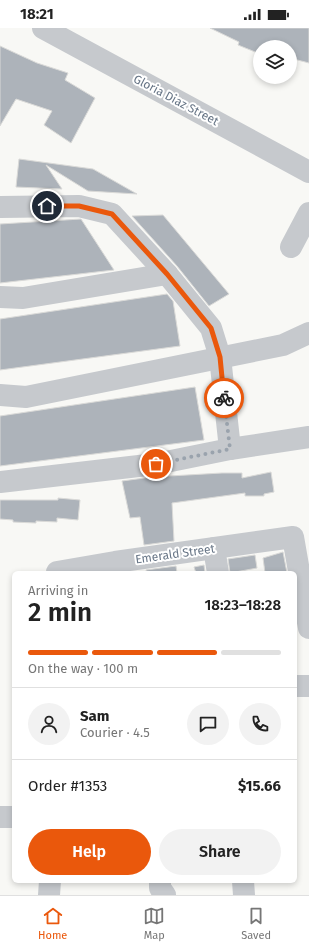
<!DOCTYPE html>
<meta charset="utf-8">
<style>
body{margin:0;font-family:"Fira Sans",sans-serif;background:#f2f2f2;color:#222;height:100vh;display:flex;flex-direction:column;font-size:15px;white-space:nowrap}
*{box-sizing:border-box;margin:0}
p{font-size:13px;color:#767676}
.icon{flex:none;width:22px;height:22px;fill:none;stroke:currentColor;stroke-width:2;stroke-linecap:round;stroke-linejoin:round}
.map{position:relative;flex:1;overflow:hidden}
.panel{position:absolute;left:12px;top:543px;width:285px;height:312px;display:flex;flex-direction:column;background:#fff;border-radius:6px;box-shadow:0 2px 6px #0003}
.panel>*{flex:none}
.controls{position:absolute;left:253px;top:12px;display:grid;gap:8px}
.controls a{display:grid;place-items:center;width:44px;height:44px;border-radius:50%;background:#fff;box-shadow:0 2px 6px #0003;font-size:20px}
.pin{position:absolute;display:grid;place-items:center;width:34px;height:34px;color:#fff;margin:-17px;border:2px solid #fff;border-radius:50%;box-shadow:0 1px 4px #0007}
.courier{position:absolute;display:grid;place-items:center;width:40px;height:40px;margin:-20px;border:3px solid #ea580c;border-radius:50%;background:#fff;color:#222;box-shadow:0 1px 5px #0007}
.headline em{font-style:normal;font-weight:600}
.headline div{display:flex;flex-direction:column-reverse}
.headline{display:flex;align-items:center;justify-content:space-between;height:68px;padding:0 16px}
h1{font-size:26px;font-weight:600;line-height:30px}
.bar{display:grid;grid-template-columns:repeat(4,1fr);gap:6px 4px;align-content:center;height:48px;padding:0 16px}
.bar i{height:5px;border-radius:3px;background:#e0e0e0}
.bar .current{background:#ea580c}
.bar p{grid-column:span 4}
.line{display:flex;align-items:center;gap:10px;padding:0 16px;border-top:1px solid #e0e0e0}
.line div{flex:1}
.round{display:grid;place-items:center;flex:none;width:42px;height:42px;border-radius:21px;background:#f2f2f2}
.action{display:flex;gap:8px;margin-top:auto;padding:8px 16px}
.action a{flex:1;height:46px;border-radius:24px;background:#ea580c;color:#fff;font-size:16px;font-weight:600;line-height:46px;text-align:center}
.action a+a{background:#f2f2f2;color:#222}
.status{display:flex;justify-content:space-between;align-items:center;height:28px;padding:0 20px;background:#fff;direction:ltr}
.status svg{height:11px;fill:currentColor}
.menu{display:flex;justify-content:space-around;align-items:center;height:56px;border-top:1px solid #e0e0e0;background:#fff;font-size:11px;color:#767676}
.menu a{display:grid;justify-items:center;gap:2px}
.menu .current{color:#ea580c}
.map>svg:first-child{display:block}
.building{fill:#adb3ba;stroke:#dadad8}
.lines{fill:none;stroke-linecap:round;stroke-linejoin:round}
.minor{stroke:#c6c9cd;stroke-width:22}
.done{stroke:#9aa3ad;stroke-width:4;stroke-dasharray:0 7.2}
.route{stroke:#ea580c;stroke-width:5}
.labels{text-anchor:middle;stroke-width:4;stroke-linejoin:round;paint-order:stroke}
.street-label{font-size:12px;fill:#677586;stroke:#fff}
</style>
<div class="status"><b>18:21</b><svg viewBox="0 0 49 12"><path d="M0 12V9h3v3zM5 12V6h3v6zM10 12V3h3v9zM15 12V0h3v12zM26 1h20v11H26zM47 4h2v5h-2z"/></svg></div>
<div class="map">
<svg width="309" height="867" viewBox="0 0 309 867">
<rect width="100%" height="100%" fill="#f8f8f5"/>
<g class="building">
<polygon points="210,0 309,0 309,35 290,30 290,19 260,19 260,26 238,17 239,14"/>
<polygon points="0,18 37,35 68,45 65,52 95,70 71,115 44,97 52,83 16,71 0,98"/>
<polygon points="19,131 93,141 137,166 88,163 46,137 62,161 16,159"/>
<polygon points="163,187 229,266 209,278 177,238 132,188"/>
<polygon points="81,191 114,242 0,255 0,196"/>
<polygon points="167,266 173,273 180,318 0,342 0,291"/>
<polygon points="195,359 204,412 0,438 0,388"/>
<polygon points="271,444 274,464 264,466 264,468 245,468 245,465 172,475 174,513 144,517 140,489 130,490 122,453 152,449 222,445 242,445 242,450"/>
<polygon points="58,470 80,472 78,492 57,490 57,494 36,493 36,495 13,494 13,492 0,491 0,472 58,472"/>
<polygon points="283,524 287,545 265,545 263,530"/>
<polygon points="255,527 257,540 230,545 228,531"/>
<polygon points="204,537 205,545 196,545 194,539"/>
<polygon points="176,538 177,545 147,545 146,542"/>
</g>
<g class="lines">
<g class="minor">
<polyline points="43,0 309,144"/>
<polyline points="0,179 79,178 112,186 167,246 211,300 220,329 230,421"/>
<polyline points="291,219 309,185"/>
<polyline points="0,269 23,270 167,246"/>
<polyline points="0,367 26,369 283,317 309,305"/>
<polyline points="0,454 156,436 230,421 309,409"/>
<polyline points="214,520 218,545"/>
<polyline points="57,544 115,534 293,509 309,600"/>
<polyline points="295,658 309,658"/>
<polyline points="0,789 14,789"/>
<polyline points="160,853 160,860 165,867"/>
<polyline points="243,853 244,867"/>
<polyline points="49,867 50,853"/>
</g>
</g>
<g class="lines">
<polyline class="done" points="156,436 230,421 224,370"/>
<polyline class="route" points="47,178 79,178 112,186 167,246 211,300 220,329 224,370"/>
</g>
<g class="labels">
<g class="street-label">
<text transform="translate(176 72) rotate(28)" y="4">Gloria Diaz Street</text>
<text transform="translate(175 526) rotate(-8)" y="4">Emerald Street</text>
</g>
</g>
</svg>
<div class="controls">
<a><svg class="icon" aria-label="layers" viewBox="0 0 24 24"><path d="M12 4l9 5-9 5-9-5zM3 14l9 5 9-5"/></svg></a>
</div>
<div class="pin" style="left:156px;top:436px;background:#ea580c"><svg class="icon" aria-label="bag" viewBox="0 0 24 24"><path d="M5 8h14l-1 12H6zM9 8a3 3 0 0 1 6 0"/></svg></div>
<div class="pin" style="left:47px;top:178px;background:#1f2937"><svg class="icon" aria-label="home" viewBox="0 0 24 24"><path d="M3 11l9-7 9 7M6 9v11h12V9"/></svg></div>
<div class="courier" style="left:224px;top:370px"><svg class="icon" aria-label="bike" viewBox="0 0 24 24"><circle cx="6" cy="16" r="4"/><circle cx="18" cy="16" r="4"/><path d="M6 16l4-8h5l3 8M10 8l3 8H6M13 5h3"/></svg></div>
<section class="panel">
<div class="headline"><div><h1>2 min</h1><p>Arriving in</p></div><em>18:23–18:28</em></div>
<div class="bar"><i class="current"></i><i class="current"></i><i class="current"></i><i></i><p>On the way · 100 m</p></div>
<div class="line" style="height:72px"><a class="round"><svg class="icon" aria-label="person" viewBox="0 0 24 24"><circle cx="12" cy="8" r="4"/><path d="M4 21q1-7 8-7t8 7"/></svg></a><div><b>Sam</b><p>Courier · 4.5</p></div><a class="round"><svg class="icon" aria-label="chat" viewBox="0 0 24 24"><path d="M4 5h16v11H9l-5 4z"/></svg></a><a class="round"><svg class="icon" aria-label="phone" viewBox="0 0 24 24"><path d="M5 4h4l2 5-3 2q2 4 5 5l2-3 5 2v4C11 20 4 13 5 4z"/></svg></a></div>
<div class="line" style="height:52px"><div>Order #1353</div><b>$15.66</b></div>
<div class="action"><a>Help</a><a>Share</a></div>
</section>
</div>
<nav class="menu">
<a class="current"><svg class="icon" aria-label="home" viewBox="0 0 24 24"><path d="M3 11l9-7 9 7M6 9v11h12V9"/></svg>Home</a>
<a><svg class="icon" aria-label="map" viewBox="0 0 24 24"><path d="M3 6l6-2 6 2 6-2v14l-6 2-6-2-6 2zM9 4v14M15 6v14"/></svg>Map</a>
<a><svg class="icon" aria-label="saved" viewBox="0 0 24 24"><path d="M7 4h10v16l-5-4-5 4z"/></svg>Saved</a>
</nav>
